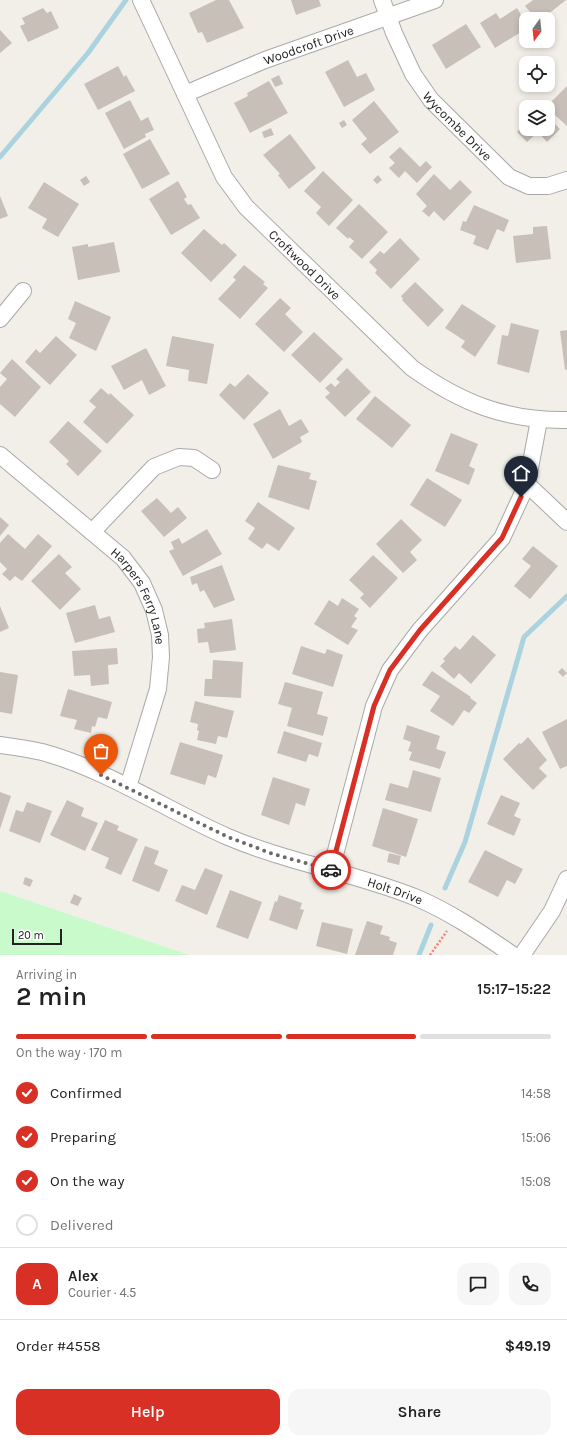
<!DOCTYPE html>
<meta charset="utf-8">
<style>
body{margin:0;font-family:Karla,sans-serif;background:#f6f6f6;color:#222;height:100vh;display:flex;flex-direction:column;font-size:15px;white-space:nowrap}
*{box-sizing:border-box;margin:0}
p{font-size:13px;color:#767676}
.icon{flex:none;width:22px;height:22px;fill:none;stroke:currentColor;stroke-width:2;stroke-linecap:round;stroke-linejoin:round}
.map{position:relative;height:955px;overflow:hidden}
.sheet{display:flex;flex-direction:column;background:#fff;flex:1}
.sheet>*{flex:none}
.needle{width:26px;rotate:195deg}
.fabs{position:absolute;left:519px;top:12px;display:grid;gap:8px}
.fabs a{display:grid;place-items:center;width:36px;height:36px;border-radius:8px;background:#fff;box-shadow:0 2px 6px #0003;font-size:20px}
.scale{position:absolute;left:12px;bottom:10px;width:50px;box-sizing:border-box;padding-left:4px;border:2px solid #222;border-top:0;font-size:11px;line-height:14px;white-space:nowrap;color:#222;-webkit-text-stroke:3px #fff;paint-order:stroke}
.pin{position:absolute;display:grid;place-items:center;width:34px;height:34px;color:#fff;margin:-41px -17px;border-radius:50% 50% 50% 0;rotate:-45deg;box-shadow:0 0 4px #0007}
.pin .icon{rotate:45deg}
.courier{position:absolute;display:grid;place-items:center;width:40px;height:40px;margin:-20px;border:3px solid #d93025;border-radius:50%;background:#fff;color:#222;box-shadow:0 1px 5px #0007}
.overview em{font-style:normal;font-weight:600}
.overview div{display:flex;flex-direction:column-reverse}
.overview{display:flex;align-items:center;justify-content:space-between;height:68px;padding:0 16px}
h1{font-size:26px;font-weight:600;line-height:30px}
.bar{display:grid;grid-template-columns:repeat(4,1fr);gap:6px 4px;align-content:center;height:48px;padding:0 16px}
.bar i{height:5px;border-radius:3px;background:#e0e0e0}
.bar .on{background:#d93025}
.bar p{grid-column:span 4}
.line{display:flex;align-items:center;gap:10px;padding:0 16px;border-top:1px solid #e0e0e0}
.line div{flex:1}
.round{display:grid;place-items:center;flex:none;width:42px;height:42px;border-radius:12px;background:#f6f6f6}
ol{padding:0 16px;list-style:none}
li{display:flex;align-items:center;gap:12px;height:44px}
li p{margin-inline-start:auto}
li .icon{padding:4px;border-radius:50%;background:#d93025;color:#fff;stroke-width:4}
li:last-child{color:#767676}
li i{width:22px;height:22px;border:2px solid #e0e0e0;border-radius:50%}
.button{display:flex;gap:8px;margin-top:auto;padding:8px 16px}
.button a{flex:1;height:46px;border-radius:12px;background:#d93025;color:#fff;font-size:16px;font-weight:600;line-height:46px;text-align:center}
.button a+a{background:#f6f6f6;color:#222}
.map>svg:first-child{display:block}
.park{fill:#c8facc}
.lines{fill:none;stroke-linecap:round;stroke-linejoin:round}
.stream{stroke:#aad3df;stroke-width:5}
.building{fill:#c7bfb8}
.minor-casing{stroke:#a9a9a9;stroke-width:18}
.path{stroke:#fa8072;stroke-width:2.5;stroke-dasharray:2 2;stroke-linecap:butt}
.minor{stroke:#fff;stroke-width:16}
.done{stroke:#6b6a68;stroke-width:4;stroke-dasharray:0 7.2}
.route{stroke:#d93025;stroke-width:5}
.labels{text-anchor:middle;stroke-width:3;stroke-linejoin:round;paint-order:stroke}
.street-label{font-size:13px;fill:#222;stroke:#fff}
</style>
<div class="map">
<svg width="567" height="955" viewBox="0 0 567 955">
<rect width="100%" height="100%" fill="#f2efe9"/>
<polygon class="park" points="0,891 189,955 0,955"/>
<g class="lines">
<g class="stream">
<polyline points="0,157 88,53 126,0"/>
<polyline points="445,888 465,842 524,637 567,596"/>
<polyline points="419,955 431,925"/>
</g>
</g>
<g class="building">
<polygon points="216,0 229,0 244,28 207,43 202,32 198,33 189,13"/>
<polygon points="291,0 319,0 321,6 296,15"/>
<polygon points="533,0 566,0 542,19 536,19 525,6"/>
<polygon points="43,8 47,13 51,11 59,28 28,42 20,26 25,24 22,18"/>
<polygon points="517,8 526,23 526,29 495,48 480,23 496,13 500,19"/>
<polygon points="466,24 481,47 446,69 432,45"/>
<polygon points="0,30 12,43 0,53"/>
<polygon points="348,60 357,77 366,73 375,90 344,107 325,72"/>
<polygon points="118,66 124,77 126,75 135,91 98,110 84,84"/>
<polygon points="279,75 283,84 275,87 271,79"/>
<polygon points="269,81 288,113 250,133 234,103 248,96 247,93"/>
<polygon points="567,86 567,126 546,107"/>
<polygon points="130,100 141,121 148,117 154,130 145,134 146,137 124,149 105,113"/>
<polygon points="374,101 399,132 370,154 361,144 367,139 352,120"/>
<polygon points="548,117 560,129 547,142 538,132 527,142 517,132 526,122 526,129 548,129"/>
<polygon points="344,120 347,125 342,128 339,123"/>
<polygon points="271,128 274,135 264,138 262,132"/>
<polygon points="290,134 316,168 289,189 278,175 280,174 263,155"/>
<polygon points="150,139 170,174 142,189 123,154"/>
<polygon points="400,147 420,167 426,161 432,167 417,183 405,171 399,178 389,168 395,163 389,157"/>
<polygon points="323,171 353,200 329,226 316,213 321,207 304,191"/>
<polygon points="434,174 450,190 460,180 472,192 444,221 434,211 429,217 422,211 427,206 416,194"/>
<polygon points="378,175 382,180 377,184 373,180"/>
<polygon points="86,176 90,182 84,186 80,180"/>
<polygon points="178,181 187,197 184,199 188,205 191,204 200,218 171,235 149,199"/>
<polygon points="44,182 79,204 58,237 42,228 47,219 28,208"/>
<polygon points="0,196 8,216 0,219"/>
<polygon points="359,204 388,232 362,259 349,247 354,241 349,237 348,239 336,228"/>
<polygon points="474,205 509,220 504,232 497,229 488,250 473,244 476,236 460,230 463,221 466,222"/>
<polygon points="547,226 551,259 516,263 513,236 533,234 533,227"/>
<polygon points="204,229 222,245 224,243 237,255 211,282 181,253"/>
<polygon points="400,238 420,259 391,289 375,273 377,270 369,262 380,251 384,254"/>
<polygon points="114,242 120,272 78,280 72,247 88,244 88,247"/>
<polygon points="244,265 265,282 263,284 268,288 240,319 218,299 236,280 233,277"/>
<polygon points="415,282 444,310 428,327 402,300 403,299 401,296"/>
<polygon points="280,298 291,308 285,314 303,332 284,352 255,324"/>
<polygon points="75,301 111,317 96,351 69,338 76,323 68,319"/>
<polygon points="462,304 496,326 475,357 461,347 465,341 445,328"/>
<polygon points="511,323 539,330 529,373 497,364 502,335 508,336"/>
<polygon points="567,330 567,369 565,370 560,331"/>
<polygon points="314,332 343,359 320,383 291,355"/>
<polygon points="56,336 77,355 50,385 25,362 36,349 40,353"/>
<polygon points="172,336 214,344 207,384 188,381 189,370 166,366"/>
<polygon points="146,348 166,386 149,395 142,380 124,390 111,366"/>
<polygon points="12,359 41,387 15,417 0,404 0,387 7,379 0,373"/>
<polygon points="347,368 371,392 345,417 325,397 330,393 325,388 331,383 335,387 340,382 336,379"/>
<polygon points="248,374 269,393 244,420 219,395 230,383 235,387"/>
<polygon points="101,388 109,395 110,393 134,415 107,444 83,422 96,407 89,401"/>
<polygon points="375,396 411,425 392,448 356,419"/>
<polygon points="280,409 289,426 301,419 309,432 300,437 302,442 273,459 253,424"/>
<polygon points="68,421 102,451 78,476 66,464 69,461 49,442"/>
<polygon points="451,433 478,444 469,466 475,469 469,485 435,471"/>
<polygon points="278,465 311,473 309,479 317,481 309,510 268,497"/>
<polygon points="427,478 462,500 445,527 410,505"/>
<polygon points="157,498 171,513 178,507 187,518 164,537 141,511"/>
<polygon points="258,502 295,528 279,551 267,543 262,549 248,539 255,528 245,521"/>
<polygon points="0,517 9,525 0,536"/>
<polygon points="401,519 422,540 410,552 417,560 403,573 376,544"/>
<polygon points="207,529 222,554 183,576 169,551 174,549 171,542 179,538 182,544"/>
<polygon points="8,534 25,549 38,534 52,546 22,581 15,576 10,581 2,574 7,569 0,562 0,543"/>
<polygon points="533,546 558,566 530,599 514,586 531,566 522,559"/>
<polygon points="59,554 72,567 65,573 81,589 60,610 31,581"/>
<polygon points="373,555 398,578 370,608 360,598 364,594 349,580"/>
<polygon points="222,565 235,600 214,608 204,590 200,592 197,583 192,585 190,577"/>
<polygon points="342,598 359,609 354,616 357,618 351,627 358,630 348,645 314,624 329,600 338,606"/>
<polygon points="95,605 99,619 110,616 115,632 75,643 66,613"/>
<polygon points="0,606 9,628 0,632"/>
<polygon points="232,619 236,650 210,653 208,642 198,643 197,629 205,628 204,623"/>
<polygon points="473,635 496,655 471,684 459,673 454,679 440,666 445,661 443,659 455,646 460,650"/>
<polygon points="301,646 325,654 327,649 343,655 333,687 292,674"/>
<polygon points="117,648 118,664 108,665 109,684 91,686 90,675 74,676 72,651"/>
<polygon points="213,660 243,662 241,698 204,696 205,679 212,679"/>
<polygon points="562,668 567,673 563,677 558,672"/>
<polygon points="432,671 471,697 470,698 477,703 469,713 464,710 453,726 430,711 440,696 422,685"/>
<polygon points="0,672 18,675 12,714 0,712"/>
<polygon points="285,682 323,692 317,714 328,717 323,736 287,726 292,708 278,704"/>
<polygon points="68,689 112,702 107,719 98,717 95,727 92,726 91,733 74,729 77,720 60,716"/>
<polygon points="195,701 234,711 227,738 218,736 216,744 197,740 199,731 197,730 198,724 190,722"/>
<polygon points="567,719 567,766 560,769 542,732"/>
<polygon points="407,725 440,736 436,749 446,752 440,769 409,760 412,752 408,751 411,742 403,739"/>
<polygon points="284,731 322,743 318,757 309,754 306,762 277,753"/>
<polygon points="528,737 547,760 539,768 547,776 533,790 503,759 519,743 521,744"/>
<polygon points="180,742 223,755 216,778 208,775 205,785 170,774"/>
<polygon points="413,770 441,778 431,812 385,800 390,783 408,788"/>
<polygon points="273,777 310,789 305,806 296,803 289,825 261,815"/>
<polygon points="0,792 11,796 0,829"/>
<polygon points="501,795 520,803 514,816 521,819 514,836 487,824"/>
<polygon points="67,800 84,808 81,816 98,823 85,851 50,835"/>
<polygon points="27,802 52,811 40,843 9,831 16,810 23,812"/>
<polygon points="383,808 418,819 406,857 372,846"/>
<polygon points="105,820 119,826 117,830 138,839 121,875 105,868 109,858 91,850"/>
<polygon points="145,846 159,851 154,864 168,870 159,892 132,881"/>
<polygon points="485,850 523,869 515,884 507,880 498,897 468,882"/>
<polygon points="389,853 401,856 399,865 387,862"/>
<polygon points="205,868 223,875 207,915 175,901 182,885 195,890"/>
<polygon points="25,877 33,880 30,887 23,884"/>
<polygon points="230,890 262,902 248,939 216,927"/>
<polygon points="74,894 82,898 78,906 70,903"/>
<polygon points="279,895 302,903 300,909 304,910 297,930 269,920 275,901 277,902"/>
<polygon points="367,921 383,926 380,934 390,937 389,940 397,943 393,955 355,955"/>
<polygon points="322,922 353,929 347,954 316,946"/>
</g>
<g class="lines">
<defs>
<g id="minor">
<path id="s1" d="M141,0L224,177L246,207L412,368C461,403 506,421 567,420"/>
<path id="s2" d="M382,0L394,33L413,74L431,100L509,177L529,186H548L567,180"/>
<path id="s3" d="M185,94L265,60L435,0"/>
<polyline points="0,319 23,291"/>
<path id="s4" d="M0,455L123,558L142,583L154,610L160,635L161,657L158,689L128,787"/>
<polyline points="527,484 567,522"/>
<polyline points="92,532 154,467 179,457 194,458 212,470"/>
<path id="s5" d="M0,745C14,747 28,749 42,752C108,770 166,810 228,837C289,863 356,873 417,898C452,913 482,934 513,955"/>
<polyline points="331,870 374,706 390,670 420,630 502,538 527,484 539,420"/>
<polyline points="522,955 552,911 567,879"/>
</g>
</defs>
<use href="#minor" class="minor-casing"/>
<polyline class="path" points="430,955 447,931"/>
<use href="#minor" class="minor"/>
</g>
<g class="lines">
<polyline class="done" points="101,775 228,837 273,854 331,870"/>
<polyline class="route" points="331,870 374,706 390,670 420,630 502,538 521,497"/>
</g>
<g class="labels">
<g class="street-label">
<text dy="5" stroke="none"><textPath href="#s3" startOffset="133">Woodcroft Drive</textPath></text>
<text dy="5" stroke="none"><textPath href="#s2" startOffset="149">Wycombe Drive</textPath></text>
<text dy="5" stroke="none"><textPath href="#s1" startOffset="315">Croftwood Drive</textPath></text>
<text dy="5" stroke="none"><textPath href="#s4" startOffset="202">Harpers Ferry Lane</textPath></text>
<text dy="5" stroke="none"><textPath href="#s5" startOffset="423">Holt Drive</textPath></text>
</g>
</g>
</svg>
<div class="fabs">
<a><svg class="needle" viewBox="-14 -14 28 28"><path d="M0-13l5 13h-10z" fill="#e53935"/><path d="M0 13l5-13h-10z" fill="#767676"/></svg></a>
<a><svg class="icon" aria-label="locate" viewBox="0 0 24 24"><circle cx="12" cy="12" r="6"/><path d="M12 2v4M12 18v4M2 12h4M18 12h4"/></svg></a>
<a><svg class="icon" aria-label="layers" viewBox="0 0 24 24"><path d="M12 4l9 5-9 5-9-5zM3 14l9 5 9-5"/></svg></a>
</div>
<div class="scale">20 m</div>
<div class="pin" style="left:101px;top:775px;background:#ea580c"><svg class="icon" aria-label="bag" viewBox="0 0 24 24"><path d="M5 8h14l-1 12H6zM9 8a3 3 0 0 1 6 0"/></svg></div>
<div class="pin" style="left:521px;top:497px;background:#1f2937"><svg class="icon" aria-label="home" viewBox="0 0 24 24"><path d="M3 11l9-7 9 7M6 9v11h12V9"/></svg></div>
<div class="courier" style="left:331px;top:870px"><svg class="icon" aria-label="car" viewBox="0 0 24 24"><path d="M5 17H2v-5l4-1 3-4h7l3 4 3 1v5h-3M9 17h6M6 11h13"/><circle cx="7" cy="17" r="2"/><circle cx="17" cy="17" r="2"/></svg></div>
</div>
<section class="sheet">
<div class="overview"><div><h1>2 min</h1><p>Arriving in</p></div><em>15:17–15:22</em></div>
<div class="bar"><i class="on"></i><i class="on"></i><i class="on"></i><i></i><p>On the way · 170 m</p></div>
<ol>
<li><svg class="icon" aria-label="check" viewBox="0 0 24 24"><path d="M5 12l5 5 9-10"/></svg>Confirmed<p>14:58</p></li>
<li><svg class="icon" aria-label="check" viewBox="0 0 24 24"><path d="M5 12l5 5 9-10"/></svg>Preparing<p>15:06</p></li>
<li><svg class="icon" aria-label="check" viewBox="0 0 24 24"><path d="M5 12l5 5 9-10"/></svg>On the way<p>15:08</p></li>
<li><i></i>Delivered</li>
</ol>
<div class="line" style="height:72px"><b class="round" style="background:#d93025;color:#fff">A</b><div><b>Alex</b><p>Courier · 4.5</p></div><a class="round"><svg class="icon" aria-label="chat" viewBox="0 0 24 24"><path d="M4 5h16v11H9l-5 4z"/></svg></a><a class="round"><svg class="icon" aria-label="phone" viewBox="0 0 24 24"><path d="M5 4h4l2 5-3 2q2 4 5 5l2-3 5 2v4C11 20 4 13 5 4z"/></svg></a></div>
<div class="line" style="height:52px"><div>Order #4558</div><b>$49.19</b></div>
<div class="button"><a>Help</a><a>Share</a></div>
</section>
